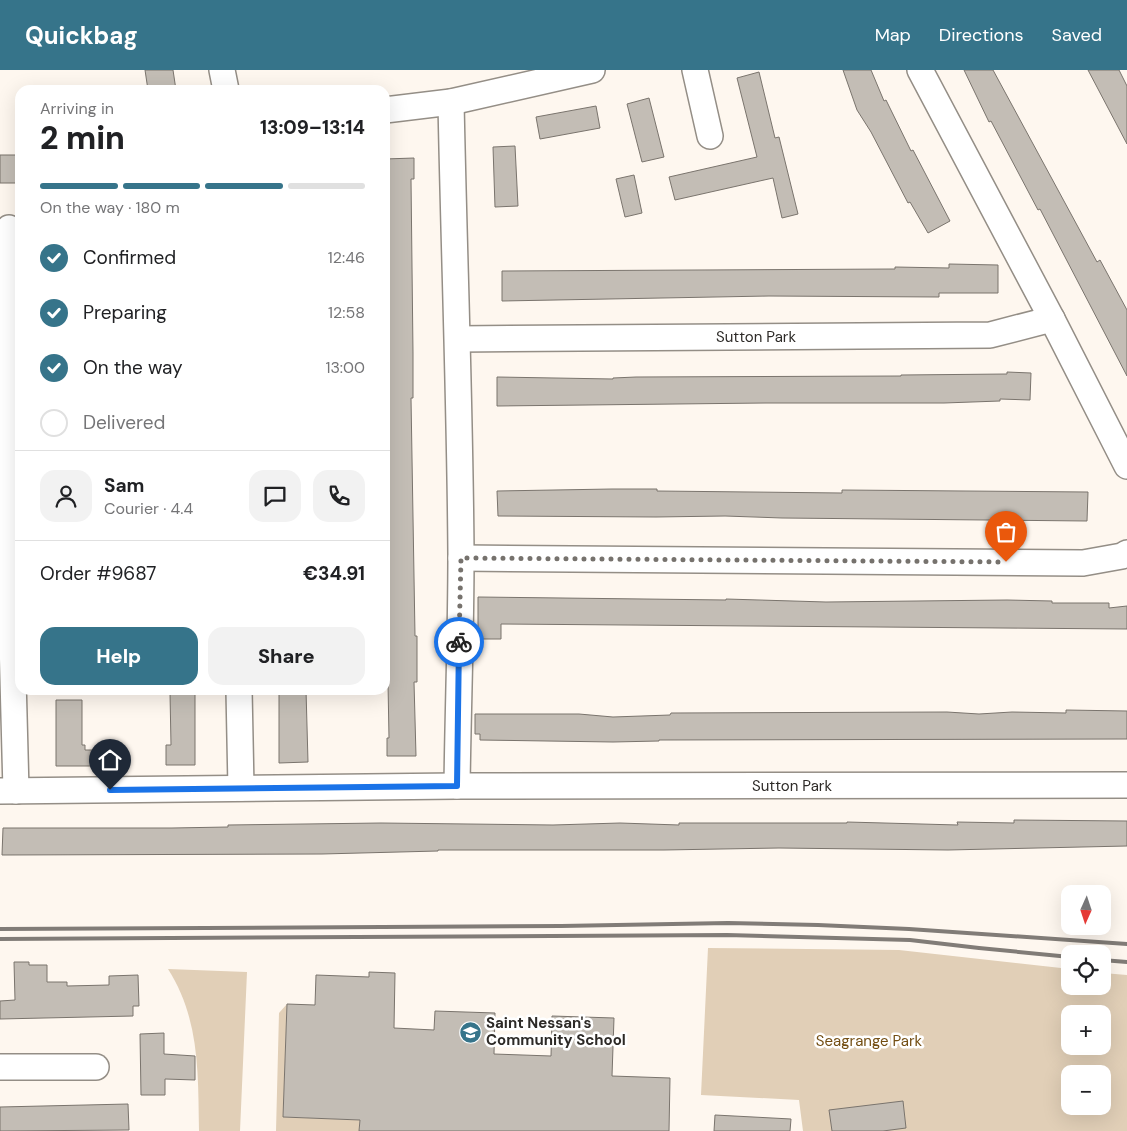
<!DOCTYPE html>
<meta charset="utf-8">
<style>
body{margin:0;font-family:"DM Sans",sans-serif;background:#f2f2f2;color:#202124;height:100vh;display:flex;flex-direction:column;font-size:19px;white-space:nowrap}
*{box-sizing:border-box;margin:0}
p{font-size:16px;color:#757577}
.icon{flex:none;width:28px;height:28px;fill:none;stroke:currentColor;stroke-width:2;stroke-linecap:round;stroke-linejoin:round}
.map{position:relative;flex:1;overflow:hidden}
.side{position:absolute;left:15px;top:15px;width:375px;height:610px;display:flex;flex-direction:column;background:#fff;border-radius:15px;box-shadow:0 5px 20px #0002}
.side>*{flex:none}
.needle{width:32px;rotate:183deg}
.controls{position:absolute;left:1061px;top:815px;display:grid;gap:10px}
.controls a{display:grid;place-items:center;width:50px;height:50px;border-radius:10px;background:#fff;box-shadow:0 5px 20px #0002;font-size:25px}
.pin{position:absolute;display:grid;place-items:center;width:42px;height:42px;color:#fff;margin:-51px -21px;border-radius:50% 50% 50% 0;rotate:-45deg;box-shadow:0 0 5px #0007}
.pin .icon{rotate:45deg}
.courier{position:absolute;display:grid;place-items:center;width:50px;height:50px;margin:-25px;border:4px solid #1a73e8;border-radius:50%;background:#fff;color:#222;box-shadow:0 1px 6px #0007}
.headline em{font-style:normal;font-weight:800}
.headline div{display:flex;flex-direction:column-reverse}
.headline{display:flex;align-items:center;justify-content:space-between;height:85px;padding:0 25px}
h1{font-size:32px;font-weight:800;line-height:38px}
.bar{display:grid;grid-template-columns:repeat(4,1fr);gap:8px 5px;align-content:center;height:60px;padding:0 25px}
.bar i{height:6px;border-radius:4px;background:#e0e0e0}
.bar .current{background:#36748a}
.bar p{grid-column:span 4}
.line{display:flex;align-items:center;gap:12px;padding:0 25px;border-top:1px solid #e0e0e0}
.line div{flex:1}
.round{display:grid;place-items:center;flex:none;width:52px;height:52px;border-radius:15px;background:#f2f2f2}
ol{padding:0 25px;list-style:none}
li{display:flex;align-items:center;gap:15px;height:55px}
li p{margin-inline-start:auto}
li .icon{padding:5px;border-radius:50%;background:#36748a;color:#fff;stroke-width:4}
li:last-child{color:#757577}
li i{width:28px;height:28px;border:2px solid #e0e0e0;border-radius:50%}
.cta{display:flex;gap:10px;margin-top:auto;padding:10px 25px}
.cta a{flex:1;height:58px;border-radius:15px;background:#36748a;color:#fff;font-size:20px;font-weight:800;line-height:58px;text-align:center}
.cta a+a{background:#f2f2f2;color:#202124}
header{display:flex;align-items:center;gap:30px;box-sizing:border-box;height:70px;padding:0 25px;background:#36748a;color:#fff}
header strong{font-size:24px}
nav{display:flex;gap:28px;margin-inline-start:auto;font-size:18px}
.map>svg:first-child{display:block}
.green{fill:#e1cfb7;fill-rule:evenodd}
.building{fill:#c3bdb5;stroke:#7a746d}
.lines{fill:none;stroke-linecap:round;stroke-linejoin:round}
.minor-casing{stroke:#948e86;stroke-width:28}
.minor{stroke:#fff;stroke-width:25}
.rail{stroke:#817c77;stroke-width:4}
.done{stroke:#76726d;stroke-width:5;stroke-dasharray:0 9}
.route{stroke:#1a73e8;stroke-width:6}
.labels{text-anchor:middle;stroke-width:5;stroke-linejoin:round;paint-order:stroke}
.street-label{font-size:15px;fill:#2d2a27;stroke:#fff}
.poi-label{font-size:15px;font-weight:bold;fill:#2d2a27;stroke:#fff;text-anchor:start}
.park-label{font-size:15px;fill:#734e13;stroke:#fff}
</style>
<header>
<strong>Quickbag</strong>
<nav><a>Map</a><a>Directions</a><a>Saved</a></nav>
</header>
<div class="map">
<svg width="1127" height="1061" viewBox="0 0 1127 1061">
<rect width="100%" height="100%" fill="#fef7ef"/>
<g class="green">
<path d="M708,878L899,880L1070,899V916H1102L1103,903L1127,905V1061H803L799,1030L701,1025ZM1070,944H1102V976H1070ZM1070,1004H1102V1036H1070Z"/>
<path d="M168,899L247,902L240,1061H199C198,1004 200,949 168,899Z"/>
<polygon points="287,934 283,1047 360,1050 359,1061 276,1061 279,943"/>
</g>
<g class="building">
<polygon points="145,0 173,0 176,20 148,20"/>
<polygon points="843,0 871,0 884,31 886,30 911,81 913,80 950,151 928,163 910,132 908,133 871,62 857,40"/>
<polygon points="964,0 993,0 1097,192 1100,190 1127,240 1127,306 1040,139 1038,140 991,51 989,52"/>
<polygon points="1088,0 1119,0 1127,16 1127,74"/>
<polygon points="759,2 775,68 779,67 798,144 782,148 773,108 675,130 669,107 757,87 737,8"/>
<polygon points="649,28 664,87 642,92 627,34"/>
<polygon points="596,36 600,58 540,69 536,47"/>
<polygon points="515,76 518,136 495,137 493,77"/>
<rect x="0" y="85" width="20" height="28"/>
<polygon points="414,88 414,109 411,109 413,283 413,328 411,328 415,566 417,566 417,612 414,612 416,686 387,686 387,668 389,668 388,613 386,613 385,89"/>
<polygon points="634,105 642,143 625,147 616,109"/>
<polygon points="949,194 998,195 998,223 939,223 939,227 769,226 502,231 502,201 895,199 895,197 949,198"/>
<polygon points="1007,302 1031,303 1030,330 1000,329 1000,331 944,333 766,333 497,336 497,307 613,309 613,308 636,307 901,306 901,305 1007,304"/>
<polygon points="612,419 657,419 657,421 842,423 842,420 1088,422 1087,451 782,448 725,446 656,447 498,446 497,421"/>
<polygon points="478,527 726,530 726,529 826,532 1007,530 1052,531 1052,533 1109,533 1109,538 1127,536 1127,559 501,554 501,569 478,569"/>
<polygon points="279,620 306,620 308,692 279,693"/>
<polygon points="170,623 195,623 195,695 166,695 166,675 171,675"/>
<polygon points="56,630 82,630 82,675 85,675 85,680 97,680 98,696 56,696"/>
<polygon points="1066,640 1127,641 1127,669 659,670 659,671 613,672 480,670 480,664 475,664 475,644 579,644 613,647 670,645 671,643 947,642 979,644 1012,642 1066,643"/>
<polygon points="1014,750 1127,751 1127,776 948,780 779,778 664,780 438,780 438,781 322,784 2,785 3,758 172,758 228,757 228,755 381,753 553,755 620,753 679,755 679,753 847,753 847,752 958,755 957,752 1014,753"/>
<polygon points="14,892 29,892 29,895 47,895 47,912 67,912 67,916 109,915 109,906 138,905 139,936 133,936 133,946 0,949 0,931 15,930"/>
<polygon points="369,902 395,903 394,958 434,960 435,941 495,943 494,984 551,986 552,946 614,948 612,1006 670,1008 669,1061 359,1061 360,1050 283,1047 287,934 315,935 316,905 369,907"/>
<polygon points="164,963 164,984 195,986 195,1010 165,1009 165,1025 141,1025 140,964"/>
<polygon points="903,1031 906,1058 883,1061 832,1061 829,1040"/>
<polygon points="128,1034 129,1060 0,1061 0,1037"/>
<polygon points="715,1045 791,1049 790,1061 714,1061"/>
</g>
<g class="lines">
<defs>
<g id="minor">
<polyline points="222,0 226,20"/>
<polyline points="695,0 710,66"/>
<polyline points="920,0 1052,249 1127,396"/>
<path d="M451,32C454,183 460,334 461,485C461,562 458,639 457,716"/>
<polyline points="385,40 451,32 592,0"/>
<polyline points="9,158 8,419 16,721"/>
<polyline points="458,269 990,265 1052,249"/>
<polyline points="461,488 1083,493 1122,486 1127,483"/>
<polyline points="239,620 241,718"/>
<polyline points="0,721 457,716 1127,715"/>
<polyline points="0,997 96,997"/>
</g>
</defs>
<use href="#minor" class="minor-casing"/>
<use href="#minor" class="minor"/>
<g class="rail">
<polyline points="0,859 561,856 728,853 818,855 909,859 1127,874"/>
<polyline points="0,869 727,865 910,870 979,878 1070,887"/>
<polyline points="1102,890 1127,892"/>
</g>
</g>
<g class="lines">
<polyline class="done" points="459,572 461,488 1006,492"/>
<polyline class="route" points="110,720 457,716 459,572"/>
</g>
<defs>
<symbol id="school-disc" viewBox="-11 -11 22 22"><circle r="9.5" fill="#36748a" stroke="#fff"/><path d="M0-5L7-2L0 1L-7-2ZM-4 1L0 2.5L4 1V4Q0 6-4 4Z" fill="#fff"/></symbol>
</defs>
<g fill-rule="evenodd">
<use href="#school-disc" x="458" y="950" width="25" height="25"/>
</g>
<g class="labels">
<g class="street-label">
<text x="756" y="272">Sutton Park</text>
<text x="792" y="721">Sutton Park</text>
</g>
<g class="poi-label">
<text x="486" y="958">Saint Nessan's<tspan x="486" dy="17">Community School</tspan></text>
</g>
<g class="park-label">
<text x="869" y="976">Seagrange Park</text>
</g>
</g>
</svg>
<div class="controls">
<a><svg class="needle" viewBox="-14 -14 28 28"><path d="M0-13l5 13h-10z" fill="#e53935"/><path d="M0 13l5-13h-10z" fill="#757577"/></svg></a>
<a><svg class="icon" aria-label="locate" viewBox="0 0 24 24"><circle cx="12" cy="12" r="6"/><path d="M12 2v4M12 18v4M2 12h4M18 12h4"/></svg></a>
<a>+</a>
<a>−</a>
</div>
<div class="pin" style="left:1006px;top:492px;background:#ea580c"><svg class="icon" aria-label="bag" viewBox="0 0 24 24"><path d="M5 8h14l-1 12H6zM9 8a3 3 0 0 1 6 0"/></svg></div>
<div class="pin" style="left:110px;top:720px;background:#1f2937"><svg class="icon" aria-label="home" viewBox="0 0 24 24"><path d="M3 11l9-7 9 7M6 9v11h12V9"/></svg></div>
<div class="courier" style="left:459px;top:572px"><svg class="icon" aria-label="bike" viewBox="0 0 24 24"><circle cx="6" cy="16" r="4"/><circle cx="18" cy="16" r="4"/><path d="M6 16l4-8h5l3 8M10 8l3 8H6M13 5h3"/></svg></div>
<section class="side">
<div class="headline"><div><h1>2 min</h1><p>Arriving in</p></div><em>13:09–13:14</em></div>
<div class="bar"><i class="current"></i><i class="current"></i><i class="current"></i><i></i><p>On the way · 180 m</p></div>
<ol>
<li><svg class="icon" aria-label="check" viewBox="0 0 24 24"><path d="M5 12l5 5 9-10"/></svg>Confirmed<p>12:46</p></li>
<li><svg class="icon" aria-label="check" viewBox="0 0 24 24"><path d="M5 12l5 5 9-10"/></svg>Preparing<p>12:58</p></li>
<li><svg class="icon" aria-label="check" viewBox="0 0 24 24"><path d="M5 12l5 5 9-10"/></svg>On the way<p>13:00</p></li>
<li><i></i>Delivered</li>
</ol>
<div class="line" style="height:90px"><a class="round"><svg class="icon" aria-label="person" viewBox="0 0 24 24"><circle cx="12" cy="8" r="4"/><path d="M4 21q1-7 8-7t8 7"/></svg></a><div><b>Sam</b><p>Courier · 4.4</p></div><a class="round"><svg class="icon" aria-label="chat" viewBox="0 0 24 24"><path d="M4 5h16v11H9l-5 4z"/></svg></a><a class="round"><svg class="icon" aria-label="phone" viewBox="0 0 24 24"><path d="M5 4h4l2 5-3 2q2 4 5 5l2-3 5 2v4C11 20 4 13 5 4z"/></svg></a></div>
<div class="line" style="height:65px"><div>Order #9687</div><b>€34.91</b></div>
<div class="cta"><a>Help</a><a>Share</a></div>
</section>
</div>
